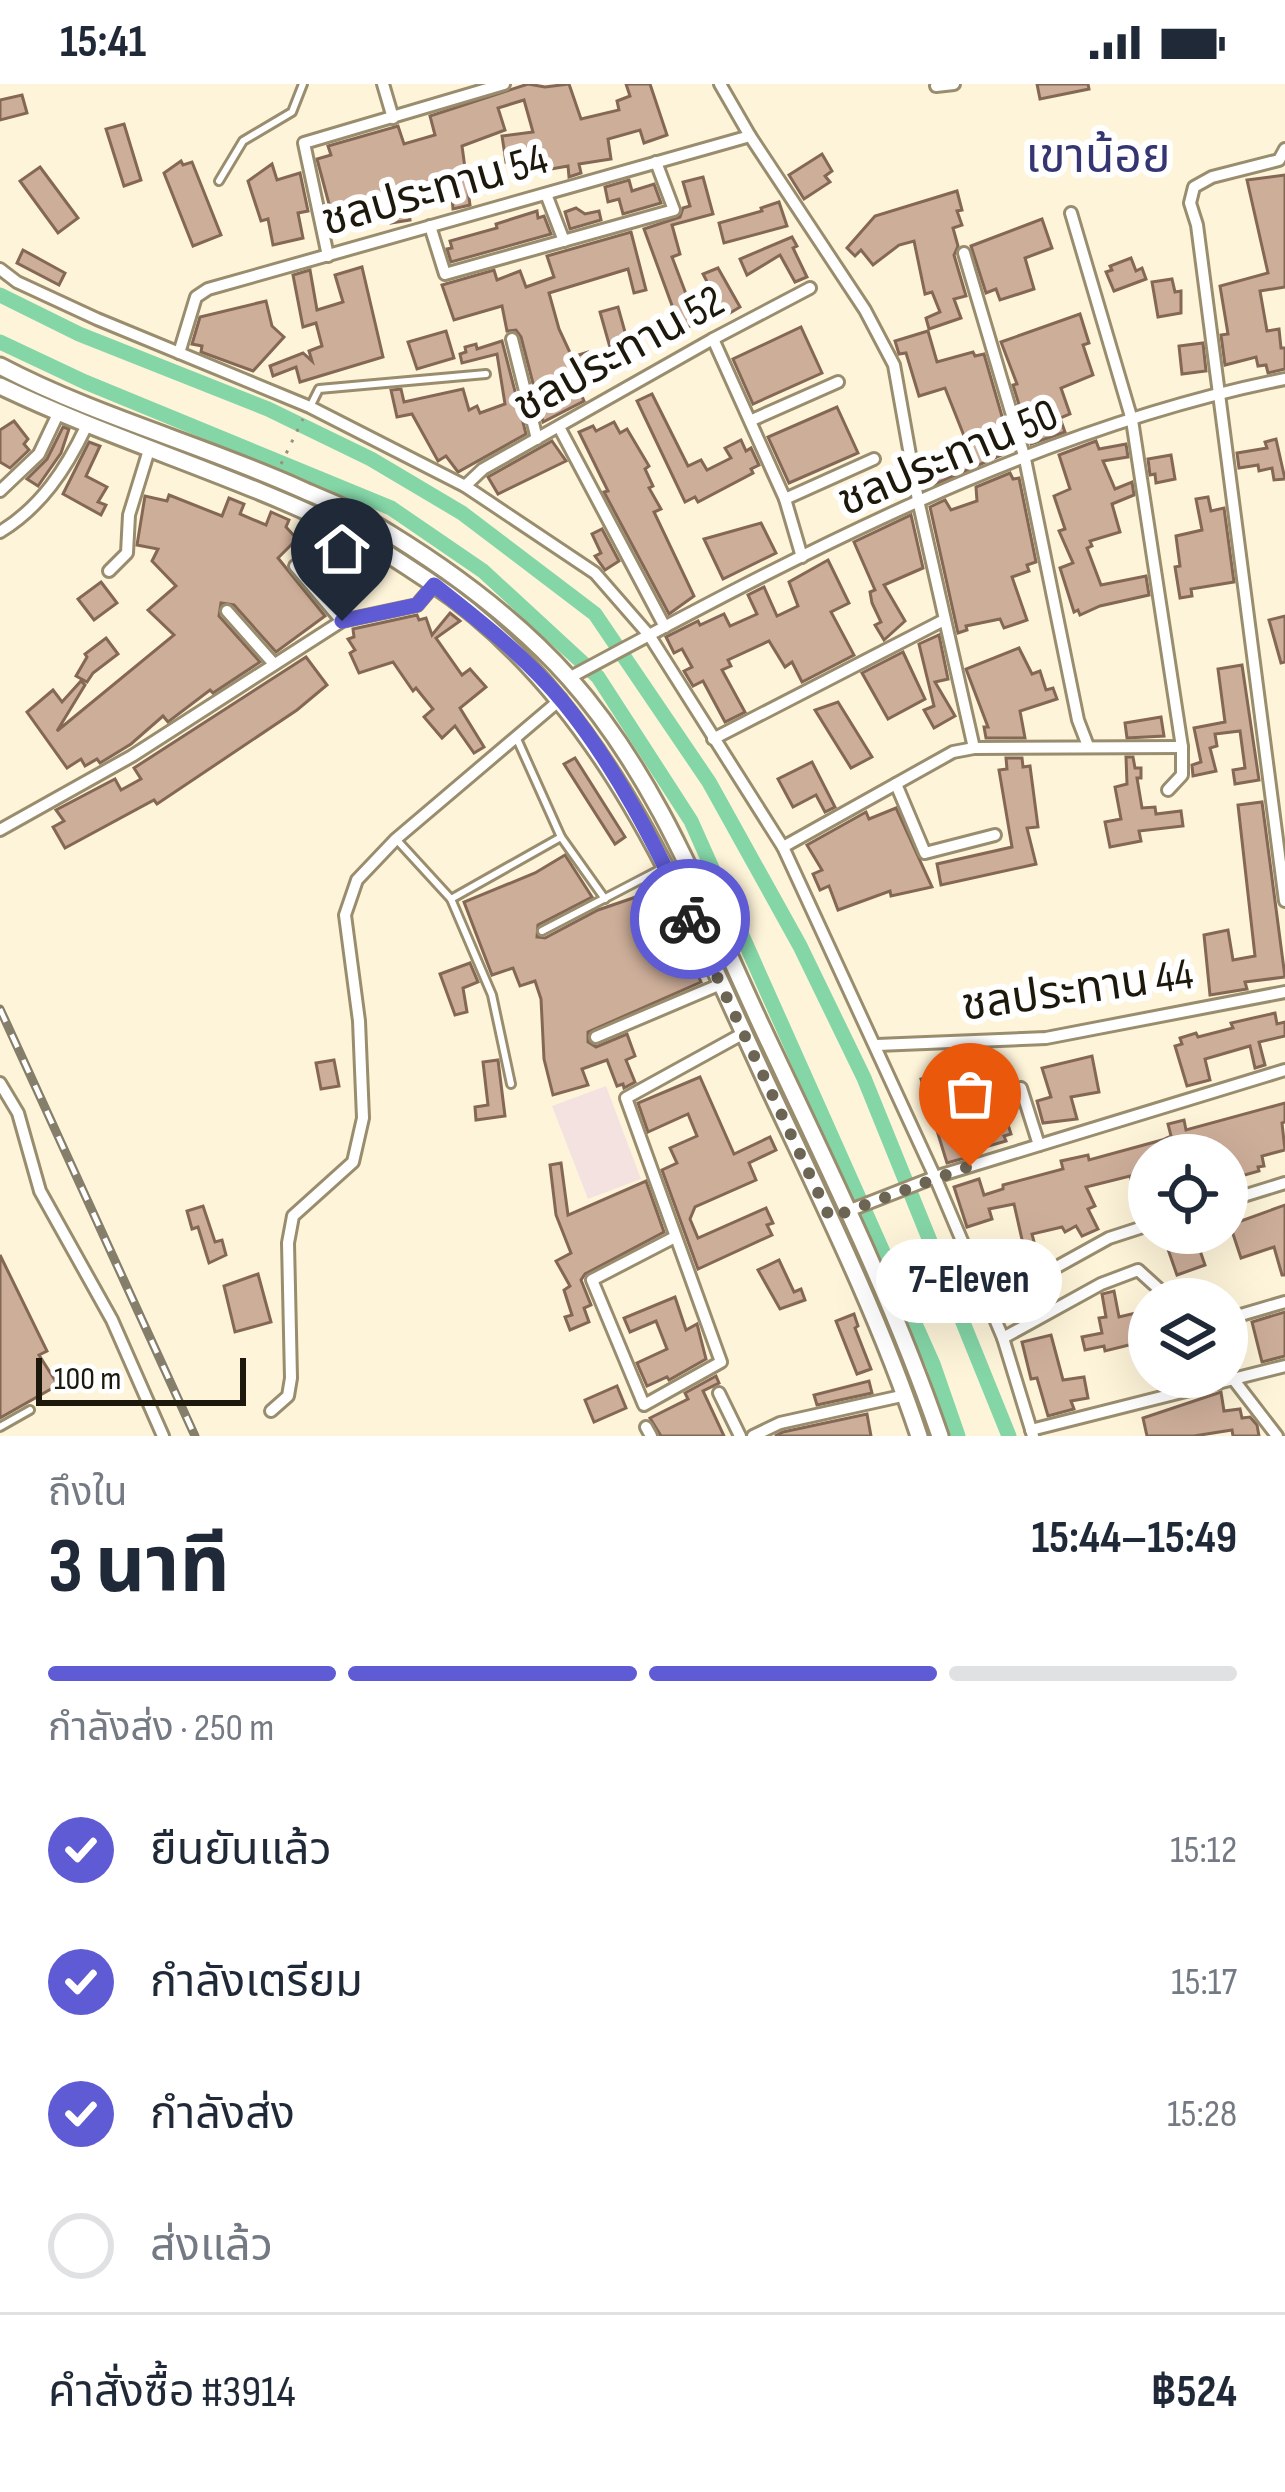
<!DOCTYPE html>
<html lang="th">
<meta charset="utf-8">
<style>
body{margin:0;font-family:"Sofia Sans Condensed","Noto Sans Thai",sans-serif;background:#f6f6f7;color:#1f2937;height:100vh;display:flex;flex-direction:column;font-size:45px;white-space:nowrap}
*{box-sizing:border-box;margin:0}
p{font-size:39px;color:#747a83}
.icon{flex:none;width:66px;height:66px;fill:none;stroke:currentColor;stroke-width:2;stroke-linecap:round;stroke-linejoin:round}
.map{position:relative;height:1352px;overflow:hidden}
.side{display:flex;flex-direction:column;background:#fff;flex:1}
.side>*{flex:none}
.fabs{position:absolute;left:1128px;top:1050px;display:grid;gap:24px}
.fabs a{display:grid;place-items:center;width:120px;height:120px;border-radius:50%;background:#fff;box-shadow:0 12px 48px #0002;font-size:60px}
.scale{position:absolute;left:36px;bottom:30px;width:210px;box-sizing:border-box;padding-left:12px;border:6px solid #1d180c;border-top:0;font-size:33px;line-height:42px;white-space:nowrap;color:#1d180c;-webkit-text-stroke:9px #fff;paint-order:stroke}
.pin{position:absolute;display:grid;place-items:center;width:102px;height:102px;color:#fff;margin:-123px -51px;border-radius:50% 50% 50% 0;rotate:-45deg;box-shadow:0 0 12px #0007}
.pin .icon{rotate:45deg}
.courier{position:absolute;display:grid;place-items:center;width:120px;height:120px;margin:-60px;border:9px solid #5f5bd4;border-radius:50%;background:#fff;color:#222;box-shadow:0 3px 15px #0007}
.bubble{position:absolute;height:84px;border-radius:42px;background:#fff;box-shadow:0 12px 48px #0002;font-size:39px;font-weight:700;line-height:84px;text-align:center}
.head em{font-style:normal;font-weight:700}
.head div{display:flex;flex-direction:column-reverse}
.head{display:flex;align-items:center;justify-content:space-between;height:204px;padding:0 48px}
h1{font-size:78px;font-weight:700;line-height:90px}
.bar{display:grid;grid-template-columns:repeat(4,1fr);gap:18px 12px;align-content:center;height:144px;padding:0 48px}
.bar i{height:15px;border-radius:9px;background:#e0e1e3}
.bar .current{background:#5f5bd4}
.bar p{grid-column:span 4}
.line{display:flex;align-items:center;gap:30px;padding:0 48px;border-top:3px solid #e0e1e3}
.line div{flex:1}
ol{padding:0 48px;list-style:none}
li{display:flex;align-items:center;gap:36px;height:132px}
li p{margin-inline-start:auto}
li .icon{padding:12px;border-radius:50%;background:#5f5bd4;color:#fff;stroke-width:4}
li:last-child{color:#747a83}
li i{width:66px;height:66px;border:6px solid #e0e1e3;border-radius:50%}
.status{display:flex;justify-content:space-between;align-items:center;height:84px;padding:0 60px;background:#fff;direction:ltr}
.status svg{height:33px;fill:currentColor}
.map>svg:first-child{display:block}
.green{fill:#f4e2e1}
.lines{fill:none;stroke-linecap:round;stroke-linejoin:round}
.canal{stroke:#84d6a7;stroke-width:15}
.building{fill:#cdae99;stroke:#846855;stroke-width:3}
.lane-casing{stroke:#998d6e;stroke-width:12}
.street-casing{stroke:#998d6e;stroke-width:16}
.secondary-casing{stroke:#998d6e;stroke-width:21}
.path{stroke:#98907c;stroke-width:3;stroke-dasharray:3 9;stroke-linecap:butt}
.lane{stroke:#fff;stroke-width:6}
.street{stroke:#fff;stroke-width:10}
.secondary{stroke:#fff;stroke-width:15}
.rail-casing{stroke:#857e6b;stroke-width:9}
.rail{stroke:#fff;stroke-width:4.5;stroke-dasharray:14;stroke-linecap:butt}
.done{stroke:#6c6554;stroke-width:12;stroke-dasharray:0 21.6}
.route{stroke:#5f5bd4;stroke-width:15}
.labels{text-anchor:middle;stroke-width:12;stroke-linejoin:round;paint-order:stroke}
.street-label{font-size:45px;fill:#1d180c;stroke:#fff}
.neighbourhood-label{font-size:48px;fill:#353571;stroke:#fff}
</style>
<div class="status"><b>15:41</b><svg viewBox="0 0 49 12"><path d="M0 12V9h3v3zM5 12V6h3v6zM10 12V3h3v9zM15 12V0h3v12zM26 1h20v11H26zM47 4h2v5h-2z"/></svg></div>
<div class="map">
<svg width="1285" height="1352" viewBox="0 0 1285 1352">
<rect width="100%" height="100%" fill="#fef4d9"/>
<polygon class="green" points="606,1002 641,1095 588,1115 552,1022"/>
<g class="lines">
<g class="canal">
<polyline points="0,211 79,250 268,325 371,375 462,429 595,530 709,698 800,862 864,994 1009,1352"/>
<polyline points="0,258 85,298 391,424 483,487 598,593 691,737 933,1280 958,1352"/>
</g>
</g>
<g class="building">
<polygon points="528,0 545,3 569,0 581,35 619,26 617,17 630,12 626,0 650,0 667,51 644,59 640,46 608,55 611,75 579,80 581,89 569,93 568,82 534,88 532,75 506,78 502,52 533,48 524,16 498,24 505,46 462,62 470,121 453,125 452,113 434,115 433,111 407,114 410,136 391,139 389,125 369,128 369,125 333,135 317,75 331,71 328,62 398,42 404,60 435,51 430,32"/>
<polygon points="1037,0 1088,0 1089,5 1040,15"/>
<polygon points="22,11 27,29 0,36 0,16"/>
<polygon points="124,40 141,96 124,102 106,45"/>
<polygon points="822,70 832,87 825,92 830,98 804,115 789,91"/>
<polygon points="181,77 183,81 192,78 221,151 193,162 164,89"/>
<polygon points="272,80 277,96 300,89 308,127 298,129 303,154 273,161 268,135 261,137 248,97"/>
<polygon points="40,83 78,134 58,149 20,97"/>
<polygon points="1285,91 1285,203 1260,207 1267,247 1279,245 1281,264 1285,264 1285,285 1268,289 1266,281 1258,282 1256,273 1225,281 1221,251 1228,250 1220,202 1268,189 1247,96"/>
<polygon points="703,93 713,130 672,141 680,170 672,173 697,239 681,246 644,145 680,133 683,124 690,122 683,98"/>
<polygon points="629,96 632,107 654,100 661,119 623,130 619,115 608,118 605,103"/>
<polygon points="957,107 962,126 957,127 962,141 953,144 958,162 954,171 966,212 954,215 961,234 929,245 926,234 940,228 932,208 925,210 914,157 899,161 873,181 861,166 855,172 847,164 875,132"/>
<polygon points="779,118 787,142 724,159 719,139 762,127 761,124"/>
<polygon points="576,124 585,130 599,127 601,136 570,145 565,128"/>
<polygon points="537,127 538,134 544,132 551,150 451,178 447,165 452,164 450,157 497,144 496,140"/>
<polygon points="1042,135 1052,164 1025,174 1034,205 1000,216 996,205 986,209 971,162"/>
<polygon points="631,148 646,206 634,209 628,185 549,209 559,245 572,273 588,268 601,299 579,305 584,317 543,338 521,253 516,246 507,247 502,222 454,236 442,201 494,186 497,196 520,187 526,203 554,193 547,172"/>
<polygon points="792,153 797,162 793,164 807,193 795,198 780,171 747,191 740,175"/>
<polygon points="23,166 65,189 59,201 17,179"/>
<polygon points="1131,174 1136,187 1142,184 1146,195 1114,207 1106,188 1112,186 1110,182"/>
<polygon points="362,183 383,273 300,298 296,283 273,292 270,282 303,269 312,277 309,267 322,262 316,239 303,243 293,191 310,186 317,226 343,218 335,191"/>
<polygon points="718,184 740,223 725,232 703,190"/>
<polygon points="1172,195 1175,208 1181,207 1181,229 1158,233 1152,198"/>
<polygon points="266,217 272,242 284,253 253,287 201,268 202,262 192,260 200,233"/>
<polygon points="618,223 630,266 620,269 618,264 611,267 600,228"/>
<polygon points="1080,230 1089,259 1083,261 1093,291 1061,304 1070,330 1060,334 1065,348 1031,360 1013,301 1017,300 1001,258"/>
<polygon points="801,243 822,289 753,320 733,275"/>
<polygon points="446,247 454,274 417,285 408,258"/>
<polygon points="928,247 937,278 973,268 975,272 984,270 1008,353 999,356 1004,370 926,404 923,387 970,367 945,304 919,312 906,269 899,270 895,257"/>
<polygon points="502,257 526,350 458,388 446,372 438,377 412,330 397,333 391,306 401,305 404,318 463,305 469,326 477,322 480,329 505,320 497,270 462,279 460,270 466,268 465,263 476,260 477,265"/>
<polygon points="1203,259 1206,287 1182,290 1179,262"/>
<polygon points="652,310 688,382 701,376 707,386 731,374 725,364 741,356 746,367 751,364 759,381 751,385 753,389 698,418 695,413 685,418 637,317"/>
<polygon points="837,323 858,369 789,399 768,353"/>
<polygon points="14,337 28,355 24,360 29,366 10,384 0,378 0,346"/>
<polygon points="614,338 620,349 627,345 649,382 645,385 653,402 649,404 661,425 654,428 694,512 669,530 604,408 608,407 579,348 593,342 596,347"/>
<polygon points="63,343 69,345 61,369 38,402 27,395 47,375"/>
<polygon points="1276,355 1285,395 1274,396 1272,384 1259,387 1258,381 1239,384 1237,369 1267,364 1265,358"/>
<polygon points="552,357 566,377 498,410 488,393"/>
<polygon points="1096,357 1099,365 1126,360 1128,373 1103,377 1115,405 1132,398 1134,411 1112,420 1120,448 1090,457 1092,462 1087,464 1101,501 1146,492 1149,511 1100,522 1080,531 1078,526 1074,528 1060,484 1073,479 1059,447 1065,445 1054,412 1070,405 1059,371"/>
<polygon points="89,358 100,362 86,392 107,403 98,418 106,421 101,431 63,410"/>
<polygon points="1171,371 1175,395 1156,399 1155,390 1150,391 1148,375"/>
<polygon points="1010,389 1013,395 1019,394 1036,478 1027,481 1029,487 1012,493 1027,536 1004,544 1000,535 966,542 967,546 958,549 930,423 945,416 951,426 977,417 976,403"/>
<polygon points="169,411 222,432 229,414 244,420 240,430 266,441 271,428 289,436 286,443 297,455 278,474 325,532 276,568 234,521 221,519 219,532 260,578 213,609 210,606 168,638 163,632 131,660 100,679 97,675 85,682 81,675 67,684 27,628 53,606 62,618 81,597 85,601 57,647 174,551 148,526 176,502 152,477 158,465 137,461 145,412 167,417"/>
<polygon points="1208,413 1211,427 1224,424 1234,498 1191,505 1192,512 1180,514 1175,483 1180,482 1176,452 1202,446 1196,415"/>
<polygon points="911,431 923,484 884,501 905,537 884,556 875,541 881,538 872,519 870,508 875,506 854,458"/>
<polygon points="761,439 776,469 723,495 704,455"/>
<polygon points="602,445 619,477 605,486 595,472 601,469 592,450"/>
<polygon points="828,476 849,519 831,528 854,571 802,598 792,578 785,583 769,557 728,576 731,582 722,586 745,628 725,638 703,597 693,602 684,587 692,583 682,565 674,569 666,553 698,537 700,541 724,530 730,542 757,530 748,511 764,503 777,532 798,522 789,498"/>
<polygon points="101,498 117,519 94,536 78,515"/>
<polygon points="450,529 460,537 436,554 462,591 470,585 486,603 460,624 484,663 474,669 455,642 442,654 424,633 433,625 416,604 413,607 393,578 359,589 350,569 355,566 348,555 354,553 353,545 417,531 419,536 426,534 432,551"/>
<polygon points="1285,532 1285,578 1281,579 1269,536"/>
<polygon points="939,551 948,595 935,598 955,632 934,644 924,626 934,622 919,560"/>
<polygon points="106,554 118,570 93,589 87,598 76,592 87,573 85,570"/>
<polygon points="1019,564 1032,590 1040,587 1046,606 1053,604 1057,615 1020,627 1025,654 986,654 984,643 988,643 966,585"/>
<polygon points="903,568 925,615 888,635 862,589"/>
<polygon points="306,573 327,601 297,626 157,720 154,716 65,764 53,743 64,737 56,726 115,695 121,706 141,695 134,684"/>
<polygon points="1242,581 1259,696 1235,700 1233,686 1245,684 1240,647 1215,650 1217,662 1210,664 1216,687 1193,692 1192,681 1201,678 1194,644 1225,638 1218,585"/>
<polygon points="838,618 872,673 851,684 815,626"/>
<polygon points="1161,633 1164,652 1127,654 1125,639"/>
<polygon points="1126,673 1133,673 1135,684 1141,684 1141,694 1137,694 1142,724 1155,723 1156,730 1181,727 1183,742 1139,747 1141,757 1110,763 1105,738 1121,735 1115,703 1127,700"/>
<polygon points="575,674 625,753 615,760 564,680"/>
<polygon points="1006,674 1022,674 1023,683 1030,682 1038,743 1027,744 1036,780 941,801 937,780 1012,763 999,686 1007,685"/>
<polygon points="812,678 835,723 825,728 816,711 793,723 778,695"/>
<polygon points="1262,718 1285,893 1245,898 1247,905 1210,911 1204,851 1228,846 1233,876 1255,872 1238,721"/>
<polygon points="896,724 932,803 891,812 890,807 838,826 829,802 820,806 813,790 822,786 807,761 866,728 869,735"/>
<polygon points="565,771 592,813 538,841 537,853 545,854 598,826 636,813 640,823 663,813 701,898 588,948 588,958 596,963 627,950 635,972 626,976 635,998 624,1004 623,1000 617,1002 607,976 582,985 588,1001 553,1011 544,975 541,915 535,897 520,902 513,884 492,891 464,818 535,789"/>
<polygon points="470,879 478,898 463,904 467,928 455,931 440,890"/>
<polygon points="1275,929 1277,940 1285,938 1285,952 1259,958 1265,981 1255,984 1250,962 1205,975 1210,996 1187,1002 1175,962 1182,960 1180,954 1196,949 1198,953 1233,944 1231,939"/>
<polygon points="1092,972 1099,1008 1071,1013 1077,1035 1043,1039 1037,1017 1051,1013 1042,984"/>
<polygon points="334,976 339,1002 321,1005 316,979"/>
<polygon points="498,976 505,1032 476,1036 475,1023 488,1021 483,978"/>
<polygon points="989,980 1011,1050 1004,1052 1006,1057 989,1062 968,986"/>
<polygon points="946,988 972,1072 947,1079 921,995"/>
<polygon points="700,993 734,1070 770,1053 776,1066 749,1079 756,1096 695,1123 690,1135 698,1154 766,1124 773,1139 767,1141 772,1151 698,1185 662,1086 677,1079 670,1064 697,1052 688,1030 648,1048 638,1019"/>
<polygon points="1285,1019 1285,1038 1282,1039 1285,1066 1262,1072 1264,1082 1258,1083 1259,1087 1227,1096 1227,1071 1149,1071 1149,1131 1143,1133 1130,1092 1086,1103 1095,1122 1088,1125 1098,1145 1082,1152 1076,1142 1065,1148 1062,1143 1032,1150 1040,1181 1026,1189 997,1196 993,1180 1003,1177 1000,1166 1023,1160 1014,1120 989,1125 992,1135 967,1143 954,1103 979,1095 984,1111 1003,1105 1003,1101 1063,1085 1061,1077 1088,1071 1089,1076 1162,1056 1171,1052 1168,1040 1184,1036 1186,1046"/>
<polygon points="561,1079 568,1131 646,1097 664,1148 585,1190 581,1196 591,1221 584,1224 589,1238 570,1246 565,1233 572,1231 564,1206 570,1202 556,1177 571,1169 556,1131 550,1081"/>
<polygon points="1285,1121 1285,1191 1282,1191 1274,1163 1241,1174 1230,1141"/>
<polygon points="203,1122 215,1158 222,1156 226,1171 209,1179 198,1143 192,1145 187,1127"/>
<polygon points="1177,1149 1194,1149 1205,1181 1177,1191 1164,1154"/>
<polygon points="0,1171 47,1267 39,1271 58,1301 0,1334"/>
<polygon points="779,1176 794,1208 801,1205 805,1216 780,1225 758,1186"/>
<polygon points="258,1190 271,1238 235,1248 224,1202"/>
<polygon points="1114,1207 1119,1233 1149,1226 1149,1256 1105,1267 1104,1262 1085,1266 1082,1253 1102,1249 1099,1234 1106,1233 1102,1210"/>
<polygon points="675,1213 686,1246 697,1240 706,1275 669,1296 667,1293 647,1302 637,1279 667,1265 656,1237 630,1248 624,1234"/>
<polygon points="1285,1228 1285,1272 1262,1278 1252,1238"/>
<polygon points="854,1230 858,1242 855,1244 871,1285 857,1290 836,1237"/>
<polygon points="1051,1251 1063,1296 1084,1293 1088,1314 1071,1317 1074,1325 1048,1332 1037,1294 1031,1295 1022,1258"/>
<polygon points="716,1292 719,1299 703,1307 724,1352 661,1352 650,1334 688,1315 685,1309"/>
<polygon points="869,1297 872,1309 817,1321 814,1311"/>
<polygon points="617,1302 626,1324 594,1338 585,1316"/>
<polygon points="1221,1308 1224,1327 1240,1325 1242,1334 1250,1333 1257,1341 1259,1352 1233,1352 1232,1346 1194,1352 1147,1352 1143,1334"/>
<polygon points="867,1330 871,1352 775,1352 783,1348"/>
</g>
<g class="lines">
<defs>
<g id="lane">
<polyline points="219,97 243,57 292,28 303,0"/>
<polyline points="310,323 319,305 486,290"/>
<polyline points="517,655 561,753 605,815"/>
<polyline points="396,755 451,815 492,911 511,1000"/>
<polyline points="451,815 561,753"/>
<polyline points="542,847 663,784"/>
<polyline points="0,1343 30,1326"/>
</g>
<g id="street">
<polyline points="383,0 393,34"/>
<polyline points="720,0 750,52 865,226 894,281 918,416 974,664"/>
<polyline points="936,2 954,0"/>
<polyline points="1285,65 1279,76 1212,93 1194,103 1190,119 1197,141 1285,817"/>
<polyline points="546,110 564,157"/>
<polyline points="1071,129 1132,336 1182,663 1182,691 1168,706"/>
<polyline points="430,142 445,190 674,126 656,78"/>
<polyline points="964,169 1025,375 1078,636 1088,662"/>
<polyline points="328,172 304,59 504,0"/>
<polyline points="0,185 17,198 97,235 310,323 465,402 595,489 649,551 783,763 935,1093 1003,1254 1033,1352"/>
<polyline points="512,255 537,355"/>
<polyline points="713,255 785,415 802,473"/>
<polyline points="179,269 196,213 208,205 750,52"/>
<polyline points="752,336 838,298"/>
<polyline points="559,343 665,543"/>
<polyline points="465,402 483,385 713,255 810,204"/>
<polyline points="0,407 39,370 58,330"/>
<polyline points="785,415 874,375"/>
<path d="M0,448C41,423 66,385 86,343"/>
<polyline points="295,482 342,537"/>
<polyline points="109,487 127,469 129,431 149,366"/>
<polyline points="227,527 274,580"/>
<path d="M569,594C792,474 1035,344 1285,295"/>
<polyline points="713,655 944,536"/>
<polyline points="896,700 925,769 995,751"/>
<polyline points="0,746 132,672 342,537 417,521 434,501"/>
<polyline points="783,763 953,668 974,664 1182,663"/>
<polyline points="596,953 721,900"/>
<polyline points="877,961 1046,954 1285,908"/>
<polyline points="0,999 18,1029 40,1107 112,1236 163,1352"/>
<polyline points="1021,1004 1039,1061"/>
<polyline points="1227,1117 1285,1099"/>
<polyline points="848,1127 935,1093 1285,986"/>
<polyline points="675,1153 592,1196 644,1321 721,1278 626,1014 744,949"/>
<polyline points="988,1221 1109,1154 1149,1141"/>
<polyline points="1227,1235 1285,1218"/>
<polyline points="1003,1254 1101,1200 1138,1186 1170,1215"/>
<polyline points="1227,1287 1277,1352"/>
<polyline points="719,1309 740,1352"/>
<polyline points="271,1327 288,1312 291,1294 288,1159 293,1132 353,1078 363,1034 359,937 345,831 357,796 396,755 561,615"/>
<polyline points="646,1343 651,1352"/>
<polyline points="1031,1346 1285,1282"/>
<polyline points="753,1352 780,1339 906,1311"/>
</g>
<g id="secondary">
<path d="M0,282C97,333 204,361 303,406C325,416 349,424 369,437C442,480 513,531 569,594C658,694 706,823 762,943C825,1077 892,1212 940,1352"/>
<path d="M0,302C115,357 238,392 352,449C378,462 404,481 429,497C607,615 682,817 768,1002C822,1117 879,1232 919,1352"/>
</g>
</defs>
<use href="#lane" class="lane-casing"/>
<use href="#street" class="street-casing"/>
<use href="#secondary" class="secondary-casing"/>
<polyline class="path" points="281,380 303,335"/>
<use href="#lane" class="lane"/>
<use href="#street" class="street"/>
<use href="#secondary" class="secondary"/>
<defs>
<polyline id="rail" points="0,925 195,1352"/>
</defs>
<use href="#rail" class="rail-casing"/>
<use href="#rail" class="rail"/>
</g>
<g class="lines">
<polyline class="done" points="690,835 830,1134 970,1082"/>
<path class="route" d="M342,537L417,521L434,501C480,537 527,574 564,619C616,683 655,760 690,835"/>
</g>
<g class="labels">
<g class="street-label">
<text transform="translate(434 104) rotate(-16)" y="16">ชลประทาน 54</text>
<text transform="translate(618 268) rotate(-29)" y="16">ชลประทาน 52</text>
<text transform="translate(947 372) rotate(-23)" y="16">ชลประทาน 50</text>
<text transform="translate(1077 904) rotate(-8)" y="16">ชลประทาน 44</text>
</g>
<g class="neighbourhood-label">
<text x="1098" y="88">เขาน้อย</text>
</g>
</g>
</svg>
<div class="fabs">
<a><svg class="icon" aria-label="locate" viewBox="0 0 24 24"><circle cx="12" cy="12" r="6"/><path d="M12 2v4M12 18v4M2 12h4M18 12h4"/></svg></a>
<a><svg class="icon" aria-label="layers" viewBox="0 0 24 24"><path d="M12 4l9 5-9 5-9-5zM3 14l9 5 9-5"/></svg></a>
</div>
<div class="scale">100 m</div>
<div class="pin" style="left:970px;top:1082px;background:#ea580c"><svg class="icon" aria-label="bag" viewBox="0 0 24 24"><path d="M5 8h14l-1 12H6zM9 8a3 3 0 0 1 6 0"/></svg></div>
<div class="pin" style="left:342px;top:537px;background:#1f2937"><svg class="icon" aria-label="home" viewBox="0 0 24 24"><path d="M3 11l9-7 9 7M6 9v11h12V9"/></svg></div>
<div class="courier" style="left:690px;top:835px"><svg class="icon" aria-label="bike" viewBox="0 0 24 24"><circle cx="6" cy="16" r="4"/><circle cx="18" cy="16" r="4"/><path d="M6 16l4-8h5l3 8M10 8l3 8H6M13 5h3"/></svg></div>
<div class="bubble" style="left:876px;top:1155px;width:186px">7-Eleven</div>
</div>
<section class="side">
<div class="head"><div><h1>3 นาที</h1><p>ถึงใน</p></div><em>15:44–15:49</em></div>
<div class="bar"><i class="current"></i><i class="current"></i><i class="current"></i><i></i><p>กำลังส่ง · 250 m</p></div>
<ol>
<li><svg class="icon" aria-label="check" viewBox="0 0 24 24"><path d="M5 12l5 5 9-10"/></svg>ยืนยันแล้ว<p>15:12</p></li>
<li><svg class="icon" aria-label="check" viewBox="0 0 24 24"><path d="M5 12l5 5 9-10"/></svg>กำลังเตรียม<p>15:17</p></li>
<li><svg class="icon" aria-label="check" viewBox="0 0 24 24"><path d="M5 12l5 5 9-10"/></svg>กำลังส่ง<p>15:28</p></li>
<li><i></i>ส่งแล้ว</li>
</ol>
<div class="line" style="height:156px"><div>คำสั่งซื้อ #3914</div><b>฿524</b></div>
</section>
